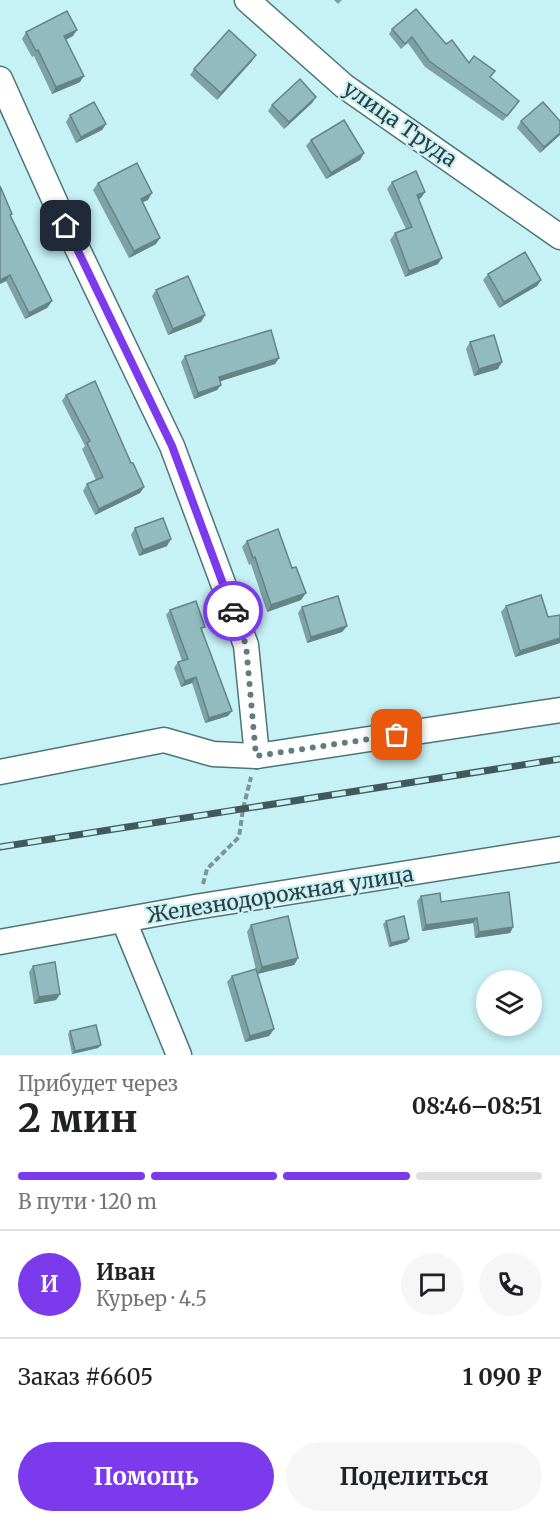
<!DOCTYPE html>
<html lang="ru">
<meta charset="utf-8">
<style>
body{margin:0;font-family:Merriweather,serif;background:#f6f6f6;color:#202124;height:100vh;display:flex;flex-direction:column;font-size:22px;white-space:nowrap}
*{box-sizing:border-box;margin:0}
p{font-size:20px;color:#757577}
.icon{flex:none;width:33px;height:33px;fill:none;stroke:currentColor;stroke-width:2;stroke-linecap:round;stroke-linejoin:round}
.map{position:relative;height:1055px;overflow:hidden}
.drawer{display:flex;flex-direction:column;background:#fff;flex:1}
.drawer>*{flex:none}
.controls{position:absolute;left:476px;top:970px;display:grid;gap:12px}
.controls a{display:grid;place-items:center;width:66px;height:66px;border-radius:50%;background:#fff;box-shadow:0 3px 9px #0003;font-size:30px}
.pin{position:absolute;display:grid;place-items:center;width:51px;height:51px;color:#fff;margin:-26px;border-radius:12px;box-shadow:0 3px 9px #0006}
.courier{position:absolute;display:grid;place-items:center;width:60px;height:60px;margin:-30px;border:4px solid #7c3aed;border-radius:50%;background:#fff;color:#222;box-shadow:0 2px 8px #0007}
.headline em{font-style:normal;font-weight:700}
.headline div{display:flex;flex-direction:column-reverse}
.headline{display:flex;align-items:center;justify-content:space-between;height:102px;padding:0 18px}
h1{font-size:39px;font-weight:700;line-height:45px}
.bar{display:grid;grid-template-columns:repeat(4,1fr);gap:9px 6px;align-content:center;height:72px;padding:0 18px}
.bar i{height:8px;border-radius:4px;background:#e0e0e0}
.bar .selected{background:#7c3aed}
.bar p{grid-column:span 4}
.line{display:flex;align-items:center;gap:15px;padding:0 18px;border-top:2px solid #e0e0e0}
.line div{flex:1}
.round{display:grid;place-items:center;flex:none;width:63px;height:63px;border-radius:32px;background:#f6f6f6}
.button{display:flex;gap:12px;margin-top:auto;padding:12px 18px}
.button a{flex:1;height:69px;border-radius:36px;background:#7c3aed;color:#fff;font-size:24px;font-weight:700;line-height:69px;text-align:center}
.button a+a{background:#f6f6f6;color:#202124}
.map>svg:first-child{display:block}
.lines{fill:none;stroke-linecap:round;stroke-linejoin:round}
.minor-casing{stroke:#4c7578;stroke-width:27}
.path{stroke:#789699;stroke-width:4;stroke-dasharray:6 3;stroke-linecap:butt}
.minor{stroke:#fff;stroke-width:24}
.rail-casing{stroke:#43585a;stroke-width:7}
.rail{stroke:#c6f1f5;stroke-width:4.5;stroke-dasharray:14;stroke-linecap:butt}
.wall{fill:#7da1a4}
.shaded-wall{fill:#668386}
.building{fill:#91bbbf;stroke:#668386;stroke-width:1.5}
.done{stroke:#627c7f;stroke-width:6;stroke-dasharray:0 10.8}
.route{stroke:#7c3aed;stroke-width:8}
.labels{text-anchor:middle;stroke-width:4.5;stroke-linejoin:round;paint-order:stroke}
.street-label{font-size:21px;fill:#2c3d3f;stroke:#c6f1f5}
</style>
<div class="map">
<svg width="560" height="1055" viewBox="0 0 560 1055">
<rect width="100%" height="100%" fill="#c6f1f5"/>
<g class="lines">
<defs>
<g id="minor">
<polyline points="247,0 344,86 560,237"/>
<polyline points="0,79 57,206 172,446 246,645 257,756"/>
<polyline points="0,772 164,740 213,754 257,756 560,710"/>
<polyline points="124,921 179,1055"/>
<polyline points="0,942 195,907 560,849"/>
</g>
</defs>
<use href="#minor" class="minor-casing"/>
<polyline class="path" points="203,884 207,869 239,837 243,809 251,777"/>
<use href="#minor" class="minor"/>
<defs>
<polyline id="rail" points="0,847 560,759"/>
</defs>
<use href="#rail" class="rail-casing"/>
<use href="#rail" class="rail"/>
</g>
<g class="wall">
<polygon points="334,0 342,0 338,4"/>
<polygon points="392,29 446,44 469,63 490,78 515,106 503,121 425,67 408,43 401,49 389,34"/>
<polygon points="26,32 73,36 66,39 80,82 52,94 34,56 32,57 22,39"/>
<polygon points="252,61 217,100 190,75 194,69"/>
<polygon points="316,97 312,103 284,129 268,111 272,105"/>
<polygon points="70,115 106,124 102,130 76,143 66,122"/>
<polygon points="521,121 560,135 540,153 517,128"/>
<polygon points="311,140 364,153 360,160 326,179 306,146"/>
<polygon points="392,182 421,198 419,199 438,264 405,277 390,240 395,233 406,229 387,189"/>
<polygon points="98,183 148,200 143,202 156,244 129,258 93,190"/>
<polygon points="0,186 11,216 52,301 47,308 25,319 6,281 0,284"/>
<polygon points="488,274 541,280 537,286 499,308 483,280"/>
<polygon points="156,290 205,315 201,322 168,335 152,296"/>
<polygon points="470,342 498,369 474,376 466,349"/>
<polygon points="185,356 279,358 275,364 220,381 221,385 217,390 194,399 181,362"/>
<polygon points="66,395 131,463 144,487 140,493 95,515 83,491 87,484 96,480 82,449 85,446 62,401"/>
<polygon points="135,528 167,546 139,556 131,535"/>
<polygon points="247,541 292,568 301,600 267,612 251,564 249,565 242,547"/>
<polygon points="506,606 548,617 560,615 560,643 515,657 501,612"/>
<polygon points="302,607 347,626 342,632 307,643 298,613"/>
<polygon points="170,610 202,631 228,716 205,723 192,683 181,687 174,668 178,662 182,661 166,615"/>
<polygon points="421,896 441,902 513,927 510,933 475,938 473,923 422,931 417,901"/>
<polygon points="386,921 407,942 389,947 383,924"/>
<polygon points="251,925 298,958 294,965 257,974 247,932"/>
<polygon points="33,966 60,994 56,1000 34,1004 29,972"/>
<polygon points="232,976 274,1029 269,1036 245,1042 227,982"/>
<polygon points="70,1031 101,1045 98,1048 72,1054 68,1034"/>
</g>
<g class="shaded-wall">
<polygon points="77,30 73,36 60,43 64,36"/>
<polygon points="256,55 252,61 217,100 221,93"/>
<polygon points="84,76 80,82 52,94 56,87"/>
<polygon points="316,97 312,103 284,129 289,122"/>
<polygon points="106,124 102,130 76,143 81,137"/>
<polygon points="560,133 560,135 540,153 544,147"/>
<polygon points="364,153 360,160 326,179 331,173"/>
<polygon points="425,192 421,198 413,201 417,195"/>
<polygon points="152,193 148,200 136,205 141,199"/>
<polygon points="160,238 156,244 129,258 134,251"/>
<polygon points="442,258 438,264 405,277 409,271"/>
<polygon points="10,275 6,281 0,284 0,280"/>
<polygon points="541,280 537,286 499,308 504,302"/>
<polygon points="52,301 47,308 25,319 29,313"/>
<polygon points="205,315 201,322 168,335 173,329"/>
<polygon points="279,358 275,364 215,383 219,377"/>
<polygon points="502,362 498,369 474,376 479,369"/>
<polygon points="221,385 217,390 194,399 198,393"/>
<polygon points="144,487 140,493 95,515 99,509"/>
<polygon points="171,539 167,546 139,556 143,550"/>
<polygon points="306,593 301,600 267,612 271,605"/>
<polygon points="347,626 342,632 307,643 311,637"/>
<polygon points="560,638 560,643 515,657 520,651"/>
<polygon points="196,677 192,683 181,687 185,681"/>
<polygon points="232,711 228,716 205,723 209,718"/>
<polygon points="477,918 473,923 422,931 426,925"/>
<polygon points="513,927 510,933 475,938 479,932"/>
<polygon points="409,939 407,942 389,947 391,943"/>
<polygon points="298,958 294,965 257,974 262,967"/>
<polygon points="60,994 56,1000 34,1004 39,997"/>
<polygon points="274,1029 269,1036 245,1042 250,1036"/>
<polygon points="101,1045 98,1048 72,1054 75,1051"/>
</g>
<g class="building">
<polygon points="416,9 446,44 452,40 469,63 474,56 495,71 490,77 519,101 507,116 429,61 412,37 405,44 392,29"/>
<polygon points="67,11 77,30 64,36 84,76 56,87 38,50 36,51 26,32"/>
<polygon points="229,30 256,55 221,93 194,69"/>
<polygon points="300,79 316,97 289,122 272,105"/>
<polygon points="94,102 106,124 81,137 70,115"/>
<polygon points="543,102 560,121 560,133 544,147 521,121"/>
<polygon points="344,120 364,153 331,173 311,140"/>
<polygon points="137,163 152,193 141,199 160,238 134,251 98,183"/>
<polygon points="416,171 425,192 417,195 442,258 409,271 395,233 412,227 392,182"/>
<polygon points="0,186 12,214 10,215 52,301 29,313 10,275 0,280"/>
<polygon points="525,252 541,280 504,302 488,274"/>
<polygon points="188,276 205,315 173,329 156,290"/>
<polygon points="271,330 279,358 219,377 221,385 198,393 185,356"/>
<polygon points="494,335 502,362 479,369 470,342"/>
<polygon points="95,381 131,463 133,463 144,487 99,509 87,484 103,477 87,443 90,441 66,395"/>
<polygon points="163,518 171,539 143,550 135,528"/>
<polygon points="278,529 292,568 296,567 306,593 271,605 255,557 253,558 247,541"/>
<polygon points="541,595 548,617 560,615 560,638 520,651 506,606"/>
<polygon points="338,596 347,626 311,637 302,607"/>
<polygon points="196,601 205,627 201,628 232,711 209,718 196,677 185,681 178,662 188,659 170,610"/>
<polygon points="509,892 513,927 479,932 477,918 426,925 421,896 440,893 441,902"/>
<polygon points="288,916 298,958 262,967 251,925"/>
<polygon points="404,916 409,939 391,943 386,921"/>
<polygon points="55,962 60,994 39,997 33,966"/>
<polygon points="256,969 274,1029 250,1036 232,976"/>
<polygon points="96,1025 101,1045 75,1051 70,1031"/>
</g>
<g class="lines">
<polyline class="done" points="233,611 246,645 256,756 397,735"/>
<polyline class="route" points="66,226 172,446 233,611"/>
</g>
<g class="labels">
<g class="street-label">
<text transform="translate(400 124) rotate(35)" y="7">улица Труда</text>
<text transform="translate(280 895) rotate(-9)" y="7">Железнодорожная улица</text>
</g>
</g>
</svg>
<div class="controls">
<a><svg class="icon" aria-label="layers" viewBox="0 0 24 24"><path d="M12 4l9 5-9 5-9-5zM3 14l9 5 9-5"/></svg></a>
</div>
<div class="pin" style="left:397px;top:735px;background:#ea580c"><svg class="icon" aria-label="bag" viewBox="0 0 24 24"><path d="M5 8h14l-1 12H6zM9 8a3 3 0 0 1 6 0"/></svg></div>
<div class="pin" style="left:66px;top:226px;background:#1f2937"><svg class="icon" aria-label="home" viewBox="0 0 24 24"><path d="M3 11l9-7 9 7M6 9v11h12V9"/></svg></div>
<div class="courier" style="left:233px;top:611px"><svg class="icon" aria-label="car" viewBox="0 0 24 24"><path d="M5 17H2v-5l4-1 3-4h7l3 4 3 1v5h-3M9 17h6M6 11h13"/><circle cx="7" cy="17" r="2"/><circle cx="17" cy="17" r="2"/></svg></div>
</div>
<section class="drawer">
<div class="headline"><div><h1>2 мин</h1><p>Прибудет через</p></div><em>08:46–08:51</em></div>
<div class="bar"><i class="selected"></i><i class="selected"></i><i class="selected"></i><i></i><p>В пути · 120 m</p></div>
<div class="line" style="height:108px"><b class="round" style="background:#7c3aed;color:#fff">И</b><div><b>Иван</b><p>Курьер · 4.5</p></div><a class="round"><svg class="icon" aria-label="chat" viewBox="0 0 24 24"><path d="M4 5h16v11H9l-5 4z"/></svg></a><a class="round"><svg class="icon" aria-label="phone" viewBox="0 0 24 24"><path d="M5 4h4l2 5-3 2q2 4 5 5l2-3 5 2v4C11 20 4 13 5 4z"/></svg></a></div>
<div class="line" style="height:78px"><div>Заказ #6605</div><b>1 090 ₽</b></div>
<div class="button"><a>Помощь</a><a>Поделиться</a></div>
</section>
